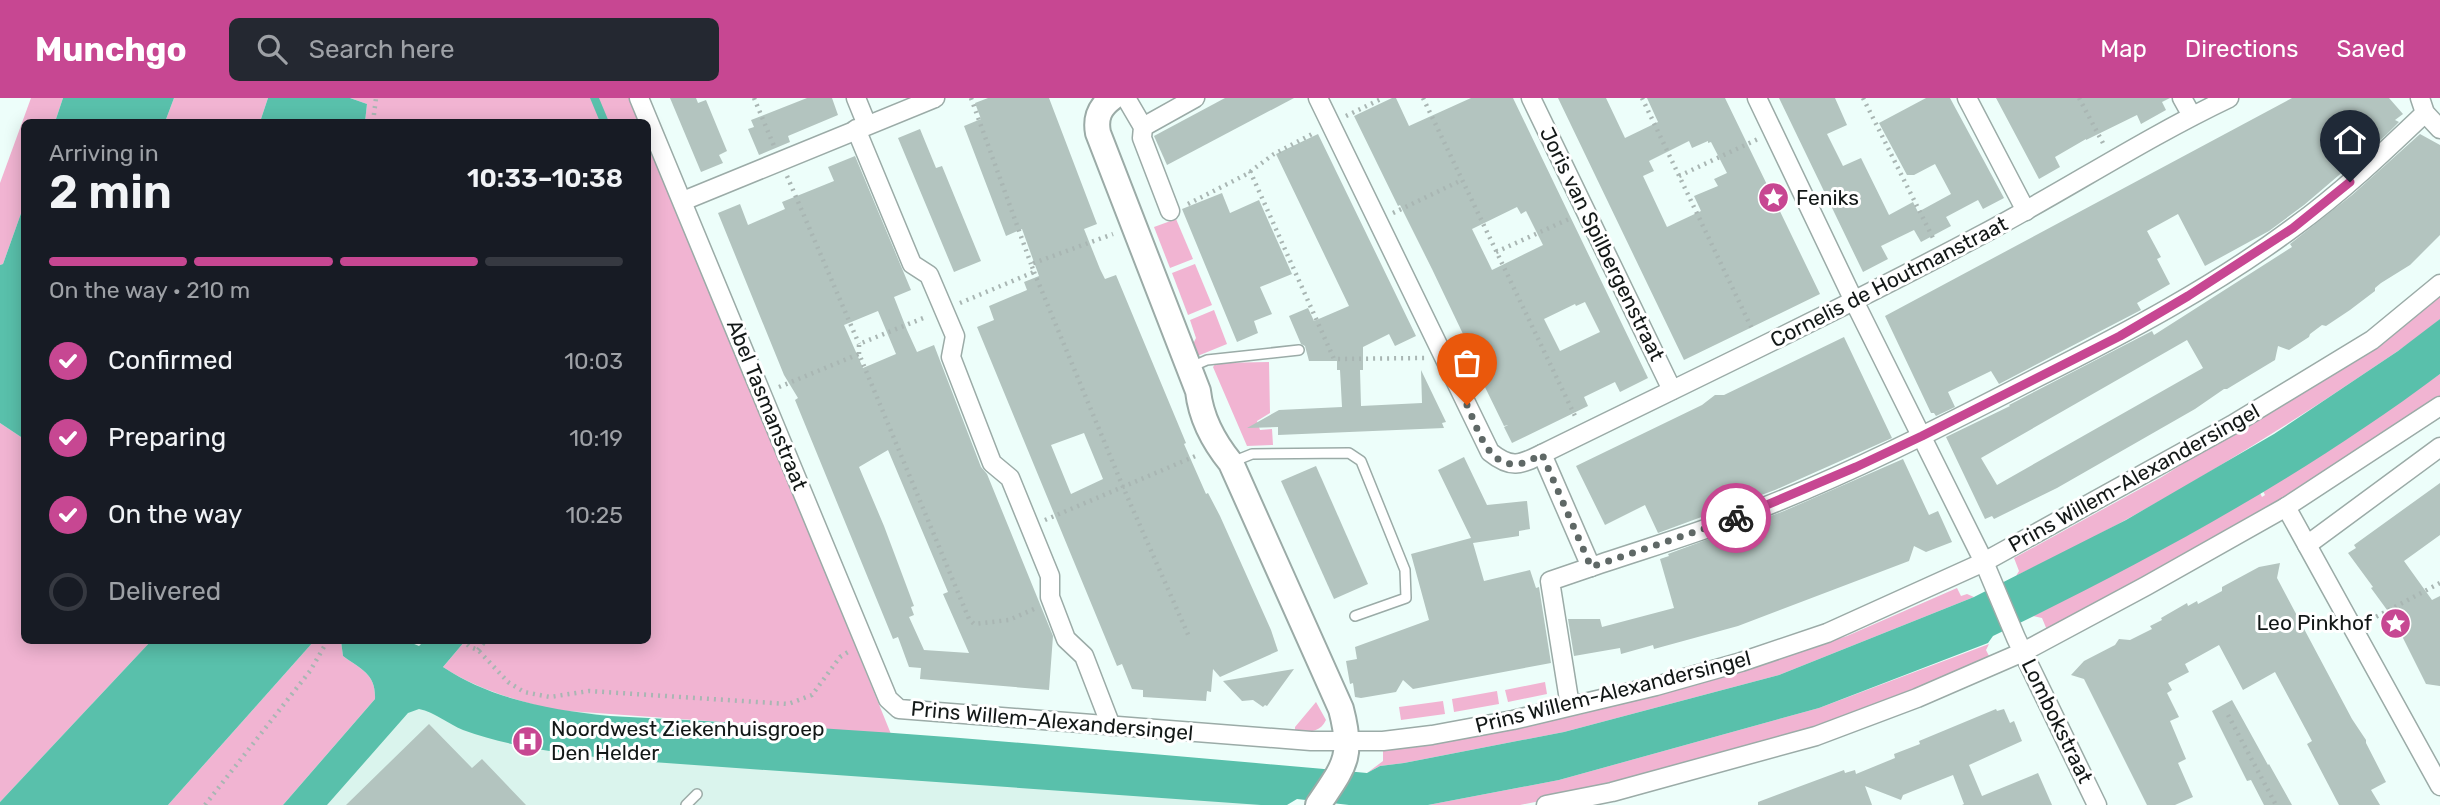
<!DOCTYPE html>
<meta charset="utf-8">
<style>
body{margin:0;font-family:Rubik,sans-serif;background:#242831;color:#f1f3f6;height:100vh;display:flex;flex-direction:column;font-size:26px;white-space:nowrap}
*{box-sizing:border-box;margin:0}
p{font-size:23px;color:#9ea1a6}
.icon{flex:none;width:38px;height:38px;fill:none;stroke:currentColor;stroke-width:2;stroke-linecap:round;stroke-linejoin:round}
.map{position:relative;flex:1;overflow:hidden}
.details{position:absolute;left:21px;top:21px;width:630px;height:525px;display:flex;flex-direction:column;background:#171b24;border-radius:10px;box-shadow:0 4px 18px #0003}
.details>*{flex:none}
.pin{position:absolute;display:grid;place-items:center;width:60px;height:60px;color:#fff;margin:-72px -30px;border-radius:50% 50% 50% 0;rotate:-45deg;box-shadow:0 0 7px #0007}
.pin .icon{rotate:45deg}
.courier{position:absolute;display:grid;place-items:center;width:70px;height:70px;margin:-35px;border:5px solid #c74792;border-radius:50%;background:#fff;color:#222;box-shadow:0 2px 9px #0007}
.summary em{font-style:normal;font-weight:600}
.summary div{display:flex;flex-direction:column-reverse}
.summary{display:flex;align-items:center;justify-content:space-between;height:119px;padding:0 28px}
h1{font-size:46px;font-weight:600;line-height:52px}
.bar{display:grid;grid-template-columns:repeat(4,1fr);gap:10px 7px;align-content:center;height:84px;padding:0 28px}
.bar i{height:9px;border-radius:5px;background:#363941}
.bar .active{background:#c74792}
.bar p{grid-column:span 4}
ol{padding:0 28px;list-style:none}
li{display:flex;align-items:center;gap:21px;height:77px}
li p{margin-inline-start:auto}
li .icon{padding:7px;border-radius:50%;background:#c74792;color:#fff;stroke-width:4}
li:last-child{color:#9ea1a6}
li i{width:38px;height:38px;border:4px solid #363941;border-radius:50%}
header{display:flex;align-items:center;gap:42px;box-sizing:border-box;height:98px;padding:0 35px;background:#c74792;color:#fff}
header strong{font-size:33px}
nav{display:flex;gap:38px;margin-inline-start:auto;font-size:24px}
.search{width:490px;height:63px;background:#242831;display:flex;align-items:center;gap:18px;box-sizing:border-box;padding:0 24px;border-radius:10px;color:#9ea1a6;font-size:26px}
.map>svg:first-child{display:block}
.built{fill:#daf4ed}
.green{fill:#f1b4d2}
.water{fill:#59c0ab}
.building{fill:#b3c4bf;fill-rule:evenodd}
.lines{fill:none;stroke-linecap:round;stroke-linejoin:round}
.lane-casing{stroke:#9baba7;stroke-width:12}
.street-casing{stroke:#9baba7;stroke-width:21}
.secondary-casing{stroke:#9baba7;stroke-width:28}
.path{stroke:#a9b6b3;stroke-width:4.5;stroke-dasharray:2 5;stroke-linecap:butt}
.lane{stroke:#fff;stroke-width:9}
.street{stroke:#fff;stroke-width:18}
.secondary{stroke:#fff;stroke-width:24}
.done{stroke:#5f6866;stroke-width:7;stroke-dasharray:0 12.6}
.route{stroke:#c74792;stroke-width:9}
.labels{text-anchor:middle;stroke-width:6;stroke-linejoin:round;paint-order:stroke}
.poi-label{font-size:21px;fill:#131817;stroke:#fff;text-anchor:start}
.street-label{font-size:21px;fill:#131817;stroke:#fff}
</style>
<header>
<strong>Munchgo</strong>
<div class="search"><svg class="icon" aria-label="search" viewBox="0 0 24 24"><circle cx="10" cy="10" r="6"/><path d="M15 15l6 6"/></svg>Search here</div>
<nav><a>Map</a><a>Directions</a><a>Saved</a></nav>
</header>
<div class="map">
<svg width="2440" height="707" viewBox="0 0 2440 707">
<rect width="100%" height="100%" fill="#edfefa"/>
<polygon class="built" points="410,591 1283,707 309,707"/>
<g class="green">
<polygon points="31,0 63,0 55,24 24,24 24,107 3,166 0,167 0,85"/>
<polygon points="174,0 268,0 260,24 165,24"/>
<polygon points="350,0 631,0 642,24 365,24 367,6"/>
<path d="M648,38L891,636L554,612C515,602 476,591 443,569L465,543L648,542Z"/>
<polygon points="1176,121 1193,161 1170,170 1154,129"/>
<polygon points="1195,166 1212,207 1188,217 1172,175"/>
<path d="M2440,197V221L2424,235C2294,325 2159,410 2016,478L2019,473L2014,460L2160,380L2359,257Z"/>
<polygon points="1214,212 1227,246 1195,259 1192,248 1196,240 1190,222"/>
<polygon points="1269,264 1270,315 1257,323 1260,332 1272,331 1273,347 1247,348 1213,269 1216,265"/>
<polygon points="2440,276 2440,298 2369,349 2256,420 2047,532 2042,520 2033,518 2190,436 2260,395 2262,399 2265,397 2263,393 2336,348"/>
<polygon points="0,325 24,341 24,542 151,543 0,704"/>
<polygon points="1957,490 1961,498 1967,496 1974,499 1779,577 1564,634 1404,665 1380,668 1367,675 1383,663 1383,652 1582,616 1706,583 1847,538"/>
<path d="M314,543H341L343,558C362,572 376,576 375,601L283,707H168Z"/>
<polygon points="1989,546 1986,552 1990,560 1898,599 1816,630 1590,693 1520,707 1428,707 1559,682 1819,610"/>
<polygon points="1545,584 1547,596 1508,604 1505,592"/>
<polygon points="1497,593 1499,606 1454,614 1452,601"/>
<polygon points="1443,603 1445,616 1401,622 1399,609"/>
<path d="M1316,604L1326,622C1320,635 1308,634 1295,634V629Z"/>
</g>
<g class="water">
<polygon points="63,0 174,0 165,24 55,24"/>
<polygon points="268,0 350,0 367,6 365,24 260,24"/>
<polygon points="590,0 599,0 609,24 600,24"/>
<polygon points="24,107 24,341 0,325 0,167 3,166"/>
<path d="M2440,221V276C2301,380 2148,463 1993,538L1988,545L1819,610L1559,682L1428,707H1349L1297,701L1287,707H1261L624,662C570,656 515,651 463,632C448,626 435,614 419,611L408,615L327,707H283L375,601C376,576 362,572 343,558L341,543H407L419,548L424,543H465L443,569C493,602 552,612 610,618C863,630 1115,652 1367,675L1380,668L1404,665L1564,634L1779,577L1974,499L2126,422L2274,336L2398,253Z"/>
<polygon points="151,543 314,543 168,707 0,707 0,704"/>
</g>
<g class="building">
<polygon points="670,0 696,0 698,5 706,2 727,53 719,57 723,65 701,74"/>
<polygon points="807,0 832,0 838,17 788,38 790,44 759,57 748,31 754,29 751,22"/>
<path d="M988,0H1049L1097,126L1084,131L1100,171L1105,181L1116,177L1186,345L1184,346L1206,396L1208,395L1220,418L1271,532L1278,553L1220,579L1213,571L1211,594L1207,593L1206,603L1143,599V592L1132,591L1122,566L1117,568L977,229L994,222L989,208L1027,192L1024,184L1039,178L1022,131L1006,138L964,28L981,21L975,5ZM1084,335L1103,381L1071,396L1051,347Z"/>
<polygon points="1225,0 1294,0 1167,67 1154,38"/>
<path d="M1392,0H1396L1409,28L1471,0H1513L1648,280L1620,294L1615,284L1584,299L1588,308L1512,345L1504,329L1508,327L1504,328L1460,238L1463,236L1432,171L1400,107L1398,108L1354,18ZM1517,109L1521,116L1526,113L1543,147L1492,172L1472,131ZM1585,204L1600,234L1560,253L1544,221L1575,206L1576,208Z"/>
<path d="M1558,0H1606L1625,40L1658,24L1647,0H1725L1820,196L1684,262ZM1689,43L1692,50L1708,43V45L1711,44L1727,75L1714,81L1718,88L1694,98L1701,113L1667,129L1643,78L1654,73L1649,63Z"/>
<polygon points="1779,0 1835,0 1847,27 1827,36 1843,68 1861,60 1889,117 1913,104 1918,114 1951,96 1935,66 1914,77 1907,77 1879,25 1926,0 1950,0 2004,100 1983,111 1978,102 1946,119 1951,128 1921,144 1914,132 1881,148 1888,161 1863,174"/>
<polygon points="1996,0 2170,0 2162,4 2166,12 2141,26 2137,17 2086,42 2086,41 2055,59 2060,69 2039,81"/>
<polygon points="2292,0 2389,0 2403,16 2395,22 2399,24 2386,37 2304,107 2269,133 2205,168 2178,116 2147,133 2161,159 2157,161 2170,186 2137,205 2141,212 1999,286 1991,273 1948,294 1955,309 1936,318 1934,315 1931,315 1885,218"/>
<polygon points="920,31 936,70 942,68 981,163 954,174 898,40"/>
<polygon points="1318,36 1416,238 1395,248 1389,236 1363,249 1363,272 1360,272 1361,308 1422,305 1421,272 1446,324 1442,325 1444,330 1278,337 1278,329 1247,330 1279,312 1342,309 1340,272 1337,272 1337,263 1309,263 1305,248 1301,246 1289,218 1308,210 1314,223 1349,208 1276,56"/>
<path d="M2420,36L2440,47V137L2410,167L2381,185L2375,190V193L2350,212L2326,228L2322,227L2310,236L2309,239L2289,252L2278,248L2275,262L2227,291H2224L2195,311L2057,390L1994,421L1992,418L1985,421L1946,339L2010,308L2009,307L2152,233L2154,237L2292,149L2290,146L2352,97ZM2187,242L2203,270L1997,387L1981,360Z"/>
<path d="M855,58L911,192L894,199L907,232L917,254L934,247L981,369L987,376L1053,538L1049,592L920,581L921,570L909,569L898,539L893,541L795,302L798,300L784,277L718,115L740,106L748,127L785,111L782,104L834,83L828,69ZM878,213L896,256L863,270L844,227ZM888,352L948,494L943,496L969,555L924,552L909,519L914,517L911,509L914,508L884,428L859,369Z"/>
<polygon points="1222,95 1230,115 1259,102 1292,176 1260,189 1272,216 1254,223 1258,235 1237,244 1182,111"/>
<polygon points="1844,239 1892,340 1775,392 1658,435 1645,407 1605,427 1576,368 1702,307 1715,297 1724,297"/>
<polygon points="1464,359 1487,407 1527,403 1530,431 1519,433 1519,438 1473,445 1484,483 1530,472 1536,490 1539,489 1551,565 1413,591 1403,582 1396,594 1361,600 1355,599 1353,585 1350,586 1346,563 1357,561 1355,549 1429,522 1411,456 1471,440 1438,372"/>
<polygon points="1903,361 1929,417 1938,413 1952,444 1926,454 1914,448 1909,463 1738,528 1654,551 1653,547 1621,556 1620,550 1574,558 1568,521 1600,521 1602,529 1674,510 1660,461 1669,458 1668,456 1784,413"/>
<polygon points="1316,368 1368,486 1334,501 1281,383"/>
<polygon points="2440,385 2440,437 2404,463 2432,502 2440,498 2440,588 2426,586 2398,530 2395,531 2388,519 2390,516 2371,490 2373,489 2348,455 2356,450 2354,447"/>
<polygon points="2280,465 2277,480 2352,621 2366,642 2366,645 2386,684 2371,692 2380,707 2339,707 2307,646 2312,643 2275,574 2243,592 2219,547 2185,566 2189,574 2168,585 2172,592 2167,595 2179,619 2170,623 2186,661 2178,665 2193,699 2175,707 2147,707 2084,581 2071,577 2084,563 2115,547 2119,541 2130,542 2152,531 2150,528 2162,522 2161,520 2187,505 2188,508 2197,503 2198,506 2222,493 2222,489 2259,469"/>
<polygon points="1294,571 1267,608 1265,607 1263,609 1253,602 1242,603 1223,583"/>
<polygon points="2232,602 2268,667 2269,666 2292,707 2264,707 2251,682 2247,683 2212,613"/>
<polygon points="1996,611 1997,613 2004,611 2010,625 2014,623 2022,643 1969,667 1982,698 2038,675 2052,707 1962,707 1964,706 1953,677 1903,697 1901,702 1865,688 1872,707 1758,707 1758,704 1844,672 1845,675 1855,672 1856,676 1895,660 1894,656 1920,646 1919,643"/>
<polygon points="429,626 472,670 482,661 526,707 346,707"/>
</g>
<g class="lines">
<defs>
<g id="lane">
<polyline points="1191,269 1207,262 1299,252"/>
<polyline points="1232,364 1252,356 1349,355 1361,363 1405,472 1406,500 1355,518"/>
<polyline points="686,707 697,696"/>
</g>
<g id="street">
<polyline points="639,0 888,601 899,611 1311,643 1383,643 1432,637 1513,622 1656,588 1741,564 1827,535 1984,464 2232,327 2372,242 2440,186"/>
<polyline points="856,0 867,27"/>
<polyline points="1126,0 1143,29 1142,40 1170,113"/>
<path d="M1318,0L1490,354C1511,371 1520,367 1542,356C1690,283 1838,213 1983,136C2066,92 2145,40 2229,0"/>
<polyline points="1531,0 1672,292"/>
<polyline points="1757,0 1854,203 1984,464 2016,540 2097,707"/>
<polyline points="1967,0 2026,113"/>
<polyline points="2182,0 2192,18"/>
<polyline points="2420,0 2425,15 2440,31"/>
<polyline points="1143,29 1195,0"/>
<polyline points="856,31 912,166 929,177 955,238 951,259 992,365 1010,380 1050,478 1050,499 1066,541 1084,558 1111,628"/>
<polyline points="683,103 935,0"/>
<polyline points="1542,356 1591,469 1550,483 1570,608"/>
<polyline points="2286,409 2440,688"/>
<polyline points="2307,447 2440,349"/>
<path d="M1591,469C1641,452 1692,437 1741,418C1844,379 1941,329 2038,279C2126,235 2215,188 2294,129C2341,95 2383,55 2425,15"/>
<polyline points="1546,707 1612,694 1816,638 1917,600 2023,554 2146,488 2286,409 2440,308"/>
</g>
<path id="secondary" d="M1112,0C1100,9 1095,19 1098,35L1198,293C1201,320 1213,343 1231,365L1341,611C1354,660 1344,668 1318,707"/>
</defs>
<use href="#lane" class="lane-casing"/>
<use href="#street" class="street-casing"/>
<use href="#secondary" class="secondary-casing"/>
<g class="path">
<polyline points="754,0 774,48"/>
<polyline points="971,0 1031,166"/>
<polyline points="1423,0 1575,318"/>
<polyline points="1642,0 1753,233"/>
<polyline points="1863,0 1933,140"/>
<polyline points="2079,0 2104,47"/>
<polyline points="1346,18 1383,0"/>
<polyline points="373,24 376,0"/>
<polyline points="1250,73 1334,261 1426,260"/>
<polyline points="787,78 859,246"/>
<polyline points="1679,78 1758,41"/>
<polyline points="1188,106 1247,76 1274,56 1314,35"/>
<polyline points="1393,115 1462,82"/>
<polyline points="1496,154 1569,121"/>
<polyline points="1034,174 1123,389 1190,541"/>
<polyline points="960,205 1034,174 1031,166 1113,136"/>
<polyline points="859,256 859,246 926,219"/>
<polyline points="779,289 859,256 969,521 974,526 1009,522 1034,511"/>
<polyline points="1045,422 1198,357"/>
<polyline points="2370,522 2440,485"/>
<polyline points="462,542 470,549 478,552 508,584 524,594 550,599 589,593 788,606 812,597 840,559 848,554"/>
<polyline points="478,552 486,542"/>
<polyline points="2228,617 2276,707"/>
<polyline points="205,707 310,573 328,542"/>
</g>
<use href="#lane" class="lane"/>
<use href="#street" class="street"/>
<use href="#secondary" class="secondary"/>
</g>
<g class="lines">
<path class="done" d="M1467,307C1477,328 1487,369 1517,366C1525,366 1535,360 1542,356L1591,469L1736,420"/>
<polyline class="route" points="1736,420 1856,369 1922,338 2120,238 2188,198 2293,130 2350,84"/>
</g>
<defs>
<symbol id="sight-disc" viewBox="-11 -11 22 22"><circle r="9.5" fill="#c74792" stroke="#fff"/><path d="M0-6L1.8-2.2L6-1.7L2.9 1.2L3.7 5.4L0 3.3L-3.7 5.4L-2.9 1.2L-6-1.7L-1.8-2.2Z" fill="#fff"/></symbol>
<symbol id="hospital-disc" viewBox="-11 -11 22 22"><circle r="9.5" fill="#c74792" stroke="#fff"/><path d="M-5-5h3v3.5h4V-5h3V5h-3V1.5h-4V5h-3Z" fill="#fff"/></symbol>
</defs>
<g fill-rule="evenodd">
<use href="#sight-disc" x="1756" y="82" width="35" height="35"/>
<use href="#sight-disc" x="2378" y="508" width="35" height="35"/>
<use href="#hospital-disc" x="510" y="626" width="35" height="35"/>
</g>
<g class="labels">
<g class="poi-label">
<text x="1796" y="107">Feniks</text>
<text x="2372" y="532" text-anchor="end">Leo Pinkhof</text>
<text x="551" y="638">Noordwest Ziekenhuisgroep<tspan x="551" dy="24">Den Helder</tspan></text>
</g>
<g class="street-label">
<text transform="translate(1602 146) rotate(64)" y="7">Joris van Spilbergenstraat</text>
<text transform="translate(1889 184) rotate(-27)" y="7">Cornelis de Houtmanstraat</text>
<text transform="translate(767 307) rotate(68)" y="7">Abel Tasmanstraat</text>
<text transform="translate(2134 380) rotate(-29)" y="7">Prins Willem-Alexandersingel</text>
<text transform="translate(1613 594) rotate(-14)" y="7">Prins Willem-Alexandersingel</text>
<text transform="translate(1052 623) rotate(5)" y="7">Prins Willem-Alexandersingel</text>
<text transform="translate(2057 623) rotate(64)" y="7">Lombokstraat</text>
</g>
</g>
</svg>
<div class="pin" style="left:1467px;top:307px;background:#ea580c"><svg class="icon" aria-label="bag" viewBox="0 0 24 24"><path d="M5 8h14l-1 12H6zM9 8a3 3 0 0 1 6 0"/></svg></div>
<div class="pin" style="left:2350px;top:84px;background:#1f2937"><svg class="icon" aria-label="home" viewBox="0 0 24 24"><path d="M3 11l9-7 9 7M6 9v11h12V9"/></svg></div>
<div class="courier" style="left:1736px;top:420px"><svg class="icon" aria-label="bike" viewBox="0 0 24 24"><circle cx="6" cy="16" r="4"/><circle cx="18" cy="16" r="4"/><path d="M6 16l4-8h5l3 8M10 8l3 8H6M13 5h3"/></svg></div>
<section class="details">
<div class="summary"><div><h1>2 min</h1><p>Arriving in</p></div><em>10:33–10:38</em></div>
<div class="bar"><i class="active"></i><i class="active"></i><i class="active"></i><i></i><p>On the way · 210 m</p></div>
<ol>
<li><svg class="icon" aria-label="check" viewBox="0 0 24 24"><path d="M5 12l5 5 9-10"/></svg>Confirmed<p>10:03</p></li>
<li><svg class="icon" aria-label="check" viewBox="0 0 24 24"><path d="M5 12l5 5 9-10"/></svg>Preparing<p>10:19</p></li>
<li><svg class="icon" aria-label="check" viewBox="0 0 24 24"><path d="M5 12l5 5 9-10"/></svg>On the way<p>10:25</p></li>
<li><i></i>Delivered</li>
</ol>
</section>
</div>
